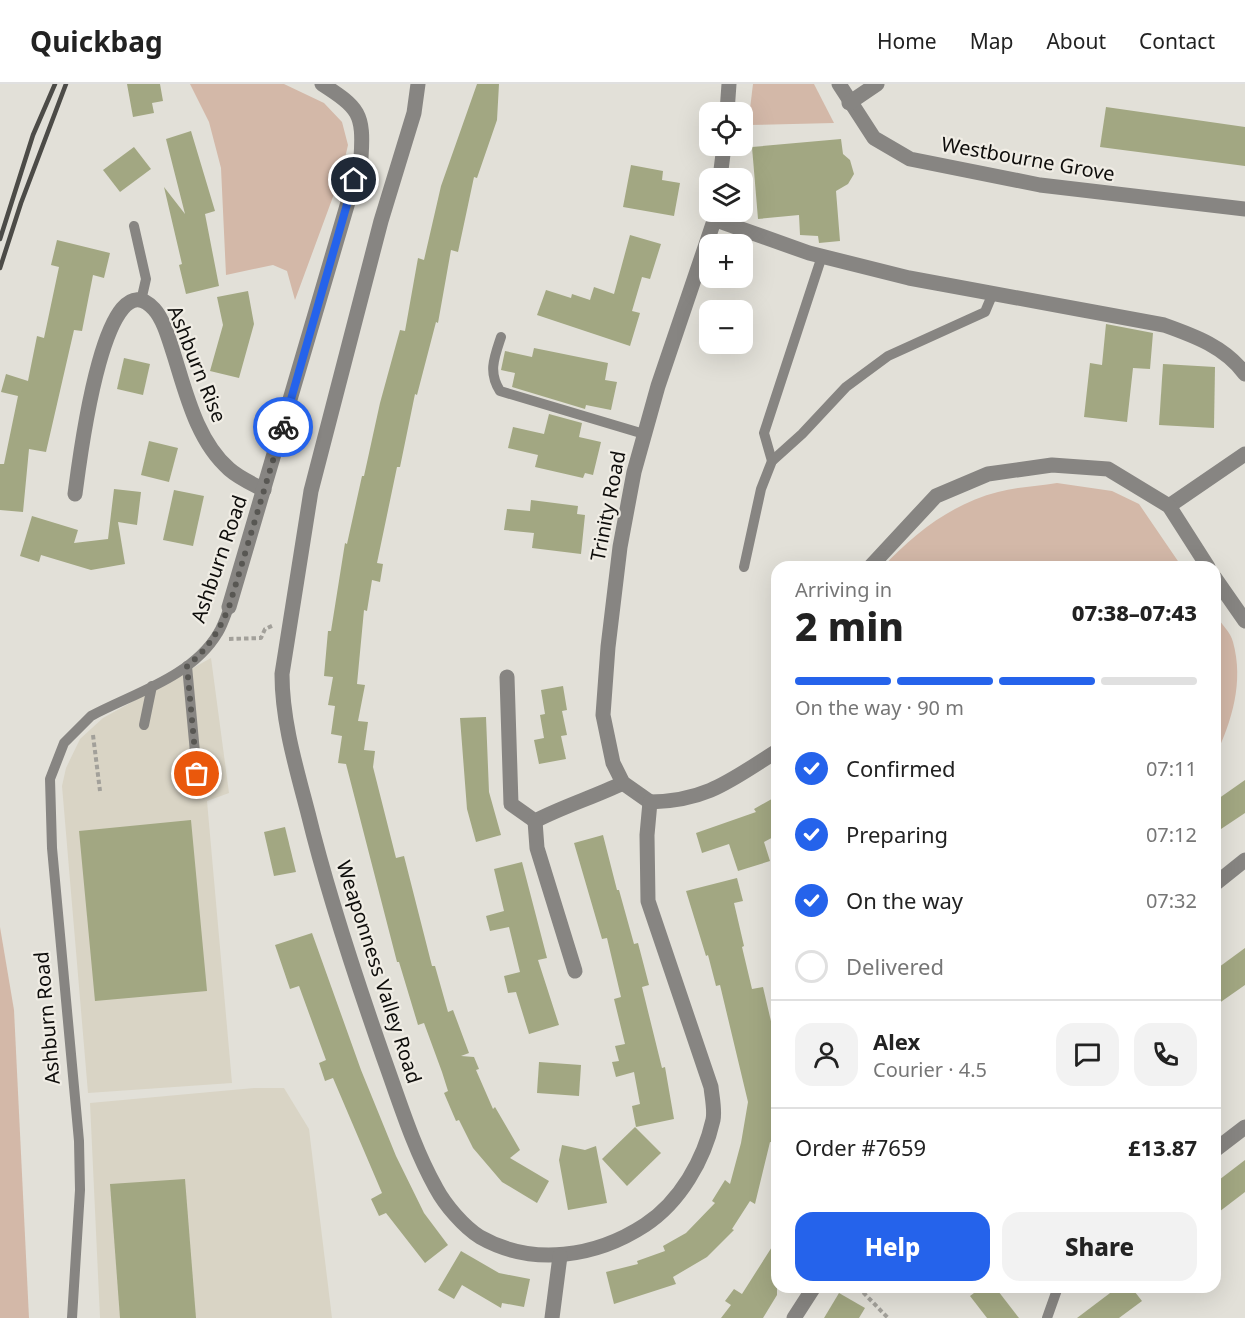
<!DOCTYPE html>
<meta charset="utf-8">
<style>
body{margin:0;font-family:"Noto Sans",sans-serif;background:#f2f2f2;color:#222;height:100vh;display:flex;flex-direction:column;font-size:22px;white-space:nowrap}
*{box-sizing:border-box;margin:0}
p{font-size:20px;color:#767676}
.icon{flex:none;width:33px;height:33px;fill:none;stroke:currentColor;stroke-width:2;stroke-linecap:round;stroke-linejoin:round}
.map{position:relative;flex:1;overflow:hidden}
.details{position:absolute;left:771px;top:477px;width:450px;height:732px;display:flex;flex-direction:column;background:#fff;border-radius:18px;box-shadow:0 6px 24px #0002}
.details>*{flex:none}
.controls{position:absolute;left:699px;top:18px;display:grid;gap:12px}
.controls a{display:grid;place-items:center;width:54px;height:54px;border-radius:12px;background:#fff;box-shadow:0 6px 24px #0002;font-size:30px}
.pin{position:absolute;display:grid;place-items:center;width:51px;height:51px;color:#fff;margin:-26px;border:3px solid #fff;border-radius:50%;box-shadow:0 2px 6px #0007}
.courier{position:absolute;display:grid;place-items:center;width:60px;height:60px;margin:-30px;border:4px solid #2563eb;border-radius:50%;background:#fff;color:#222;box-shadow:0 2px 8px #0007}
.summary em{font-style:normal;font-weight:800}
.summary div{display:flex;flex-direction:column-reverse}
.summary{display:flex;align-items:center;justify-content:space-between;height:102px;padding:0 24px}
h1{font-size:39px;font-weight:800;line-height:45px}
.bar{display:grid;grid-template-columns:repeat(4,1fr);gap:9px 6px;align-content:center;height:72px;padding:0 24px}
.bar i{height:8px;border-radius:4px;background:#e0e0e0}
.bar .current{background:#2563eb}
.bar p{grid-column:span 4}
.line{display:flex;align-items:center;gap:15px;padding:0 24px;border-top:2px solid #e0e0e0}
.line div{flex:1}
.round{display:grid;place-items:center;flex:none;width:63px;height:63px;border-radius:18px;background:#f2f2f2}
ol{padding:0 24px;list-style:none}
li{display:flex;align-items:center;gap:18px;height:66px}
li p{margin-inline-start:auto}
li .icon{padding:6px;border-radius:50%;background:#2563eb;color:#fff;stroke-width:4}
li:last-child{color:#767676}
li i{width:33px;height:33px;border:3px solid #e0e0e0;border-radius:50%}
.button{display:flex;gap:12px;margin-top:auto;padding:12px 24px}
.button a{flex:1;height:69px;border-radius:18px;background:#2563eb;color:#fff;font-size:24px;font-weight:800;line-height:69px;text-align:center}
.button a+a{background:#f2f2f2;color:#222}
header{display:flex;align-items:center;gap:36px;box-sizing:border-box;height:84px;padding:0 30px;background:#fff;border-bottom:2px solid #e0e0e0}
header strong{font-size:28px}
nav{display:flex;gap:33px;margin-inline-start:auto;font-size:21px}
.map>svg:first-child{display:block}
.built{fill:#d9d4c5}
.green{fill:#d3b8a8}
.building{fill:#a2a782}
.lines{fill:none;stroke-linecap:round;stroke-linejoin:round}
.path{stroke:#a2a09a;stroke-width:4;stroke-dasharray:4.5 3;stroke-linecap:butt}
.service{stroke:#878582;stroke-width:10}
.minor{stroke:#878582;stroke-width:15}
.rail{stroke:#4c4b47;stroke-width:4.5}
.done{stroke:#585753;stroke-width:6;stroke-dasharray:0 10.8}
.route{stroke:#2563eb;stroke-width:8}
.labels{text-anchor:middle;stroke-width:4.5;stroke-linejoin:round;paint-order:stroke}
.street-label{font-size:20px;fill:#0e0d0b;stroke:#f0ede5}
</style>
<header>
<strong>Quickbag</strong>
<nav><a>Home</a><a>Map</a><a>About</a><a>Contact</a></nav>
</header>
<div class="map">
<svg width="1245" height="1234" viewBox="0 0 1245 1234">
<rect width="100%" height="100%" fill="#e2e0d8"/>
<g class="built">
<polygon points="211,574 229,709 207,717 232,999 88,1009 62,702 66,684 80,655 103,634"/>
<polygon points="254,1004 284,1004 309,1045 332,1234 100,1234 90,1019"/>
</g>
<g class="green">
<polygon points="190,0 284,0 324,19 342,38 348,61 341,91 295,216 287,187 273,181 226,191 221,84 209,38"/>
<polygon points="753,0 814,0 834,39 748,41"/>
<path d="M1057,399L1112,407L1139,420L1182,483H883C913,450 953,419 998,408C1017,403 1038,402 1057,399Z"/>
<path d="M1215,531C1221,539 1231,549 1233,558C1244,598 1232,637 1215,673Z"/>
<polygon points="0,843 14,926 29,1234 0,1234"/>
</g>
<g class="building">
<polygon points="127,0 160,0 163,17 152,19 154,29 133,33"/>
<polygon points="477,0 499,0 497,36 477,94 474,93 458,168 451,166 438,239 436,238 417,311 415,310 400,383 397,383 377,479 383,480 380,498 372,496 367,527 364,526 357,600 365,601 358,637 368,638 364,666 375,667 373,683 396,774 404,772 432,882 435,882 448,928 453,926 469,969 461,972 474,973 479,985 476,986 493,1025 495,1023 520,1066 510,1074 549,1097 537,1119 502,1098 473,1064 459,1036 456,1037 444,1009 448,1007 442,988 424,939 418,941 399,878 397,878 346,680 338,679 342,652 331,650 335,622 328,621 333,593 324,592 328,547 331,547 345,459 347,460 362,392 364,392 380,319 400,246 405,247 418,174 424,176 441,102"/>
<polygon points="1106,23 1245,43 1245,82 1100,63"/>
<polygon points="191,47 215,127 205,130 219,202 186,210 179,181 182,180 164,103 185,130 166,55"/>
<polygon points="841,55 843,70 850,76 854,90 848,100 836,107 840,157 819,159 818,152 800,151 799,131 758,135 752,63"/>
<polygon points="134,63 151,85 120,108 103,86"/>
<polygon points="631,81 663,87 662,96 680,99 674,132 623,123"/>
<polygon points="630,151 661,160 650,195 642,193 632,227 640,229 630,262 537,231 546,206 571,214 572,210 590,216 594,203 614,210"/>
<polygon points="57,156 110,169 104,194 93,191 82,247 74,246 46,368 29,365 23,428 0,426 0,380 4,380 18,312 1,308 6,290 28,297 37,252 44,254 59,183 51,181"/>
<polygon points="248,207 254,240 239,294 210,287 223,241 217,213"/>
<polygon points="1106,240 1153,249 1150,285 1133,284 1127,338 1084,333 1090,279 1102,281"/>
<polygon points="534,264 608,279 605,296 617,298 611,326 586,321 585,325 512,303 515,289 501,286 505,267 532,273"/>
<polygon points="124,274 150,280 143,311 117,305"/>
<polygon points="1163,280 1215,283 1214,344 1159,341"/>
<polygon points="549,330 582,339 579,353 601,358 593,391 585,389 583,394 535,383 538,371 508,364 513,343 544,350"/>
<polygon points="149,357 178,364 169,398 141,391"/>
<polygon points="114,405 141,408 137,441 118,438 125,480 91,486 41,471 39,478 20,472 32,432 78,446 74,459 108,455"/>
<polygon points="174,406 204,412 193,462 163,456"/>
<polygon points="531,416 578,422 577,430 585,431 581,470 532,464 534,449 504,446 507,425 530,427"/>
<polygon points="563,602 567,626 562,627 567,651 561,652 566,675 539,680 534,656 544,654 540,631 545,630 541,606"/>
<polygon points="486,633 489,708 501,751 476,758 467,725 460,634"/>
<polygon points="1245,696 1245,729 1215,749 1215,717"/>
<polygon points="777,712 777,751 764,758 770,777 738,787 729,760 702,769 696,749 756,728 754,725"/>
<polygon points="191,736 207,907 95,917 79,747"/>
<polygon points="285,743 296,788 274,792 264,748"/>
<polygon points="603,751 617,806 619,806 634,860 638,859 649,901 642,903 662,984 665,983 674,1035 636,1043 632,1022 640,1020 634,988 616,993 612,978 619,977 615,962 625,960 614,915 621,913 607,854 602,855 574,759"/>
<polygon points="522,778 547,874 538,876 559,941 529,950 516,908 508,909 504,892 520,888 509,843 490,847 486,832 504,827 494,785"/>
<polygon points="737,794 743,817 734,819 744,862 742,863 752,905 763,903 777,963 777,1059 770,1058 755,1120 750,1117 732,1145 734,1146 707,1173 673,1193 676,1200 614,1220 606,1188 638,1180 637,1177 665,1167 663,1162 686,1149 715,1119 712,1117 725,1096 730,1100 741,1059 748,1018 720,901 716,902 708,871 706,872 686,807"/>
<polygon points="312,849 361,986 396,1072 424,1129 448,1161 425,1179 386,1129 379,1132 371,1115 382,1109 333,994 325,997 319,979 326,976 299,902 290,905 275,861"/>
<polygon points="1245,864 1245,901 1215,922 1215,886"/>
<polygon points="539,978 581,981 579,1012 537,1009"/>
<polygon points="635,1043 661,1069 627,1102 602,1075"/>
<polygon points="562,1061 585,1066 596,1062 607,1119 568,1126 559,1076"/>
<polygon points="1245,1076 1245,1108 1215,1131 1215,1099"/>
<polygon points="185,1095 196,1234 120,1234 110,1100"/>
<polygon points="777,1155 777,1211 763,1234 721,1234 731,1221 725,1217 734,1205 742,1210"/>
<polygon points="461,1167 499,1189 530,1195 524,1223 502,1219 501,1224 462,1201 454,1215 438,1206"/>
<polygon points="982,1203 995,1203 1019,1234 987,1234 970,1212"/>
<polygon points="1118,1203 1131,1203 1142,1217 1119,1234 1077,1234"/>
<polygon points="839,1209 865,1224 859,1234 824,1234"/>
</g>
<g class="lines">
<g class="path">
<polyline points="297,355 310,345"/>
<polyline points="229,555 261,554 265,545 274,541"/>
<polyline points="93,651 100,707"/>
<polyline points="858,1203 888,1234"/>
</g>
<g class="service">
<polyline points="134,142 146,195 141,217"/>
<path d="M501,253C494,274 488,288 500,307L644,350"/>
<polyline points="772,377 764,349 822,172"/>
<polyline points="744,483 761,405 772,377 802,350 846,303 888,272 985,228 993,209"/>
<polyline points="187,582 197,690"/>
<polyline points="144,641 152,602"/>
<path d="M72,1234L80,1106L79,1057L52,764L50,695L64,659L91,632C134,609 192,593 218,549C223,541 226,531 229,523"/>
<polyline points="1047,1234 1058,1203"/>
</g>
<g class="minor">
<path d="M418,0L414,29L381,137L311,407L282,590C282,637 296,683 308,729C328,811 355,892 383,972C399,1016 413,1063 436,1104C445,1121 464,1143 480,1153C533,1183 596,1173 645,1141C680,1118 704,1076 713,1036C715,1026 712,1013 711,1003L648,817L647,751L650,718"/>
<polyline points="839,0 874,54 910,75 1040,101 1245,125"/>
<polyline points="849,19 877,0"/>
<polyline points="727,28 729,0"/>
<polyline points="720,94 724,62"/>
<path d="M716,136L809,169L909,194L1164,241C1195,252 1225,263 1245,290"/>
<path d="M75,410C78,389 103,168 154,225C164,236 169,256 174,271C186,309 197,357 229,385C239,394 253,400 264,406"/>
<polyline points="1169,422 1245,370"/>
<polyline points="870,483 936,412 988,390 1052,381 1108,385 1169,422 1208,483"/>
<polyline points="1215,494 1245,537"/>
<path d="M229,523L361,74C364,29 359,24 322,0"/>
<path d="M507,593L511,720L535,737C564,722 594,713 623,699"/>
<polyline points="650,718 623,699 613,679 603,631 608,563 620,463 634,388 658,302 717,128"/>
<path d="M650,718C707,717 731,696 777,667"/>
<polyline points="535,737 537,764 575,887"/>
<polyline points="1215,800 1245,776"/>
<polyline points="1215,1066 1245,1043"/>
<polyline points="552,1234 560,1172"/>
<polyline points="794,1234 814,1203"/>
</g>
<g class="rail">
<polyline points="0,155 33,51 55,0"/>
<polyline points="0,184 21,119 66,0"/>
</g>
</g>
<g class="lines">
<path class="done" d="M197,690L187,582C208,565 219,547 229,523L283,343"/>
<polyline class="route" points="283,343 354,96"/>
</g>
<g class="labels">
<g class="street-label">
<text transform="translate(1028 75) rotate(10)" y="7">Westbourne Grove</text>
<text transform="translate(197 280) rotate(68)" y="7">Ashburn Rise</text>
<text transform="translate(608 422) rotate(-79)" y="7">Trinity Road</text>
<text transform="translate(219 475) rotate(-71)" y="7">Ashburn Road</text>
<text transform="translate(379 888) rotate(72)" y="7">Weaponness Valley Road</text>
<text transform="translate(47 934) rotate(-95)" y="7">Ashburn Road</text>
</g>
</g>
</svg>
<div class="controls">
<a><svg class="icon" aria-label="locate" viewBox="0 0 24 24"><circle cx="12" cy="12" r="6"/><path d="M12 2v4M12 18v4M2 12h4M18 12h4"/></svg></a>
<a><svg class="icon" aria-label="layers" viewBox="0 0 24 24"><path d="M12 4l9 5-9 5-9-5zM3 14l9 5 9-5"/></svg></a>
<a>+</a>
<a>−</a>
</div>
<div class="pin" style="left:197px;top:690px;background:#ea580c"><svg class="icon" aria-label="bag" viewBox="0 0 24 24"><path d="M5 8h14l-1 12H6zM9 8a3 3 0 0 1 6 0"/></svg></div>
<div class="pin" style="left:354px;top:96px;background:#1f2937"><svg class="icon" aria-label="home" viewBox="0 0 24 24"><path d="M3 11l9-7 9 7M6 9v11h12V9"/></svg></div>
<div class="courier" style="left:283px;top:343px"><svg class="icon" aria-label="bike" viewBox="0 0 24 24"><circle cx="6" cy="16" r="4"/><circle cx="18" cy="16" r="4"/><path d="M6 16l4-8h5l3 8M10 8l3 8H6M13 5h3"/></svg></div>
<section class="details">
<div class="summary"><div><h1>2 min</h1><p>Arriving in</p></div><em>07:38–07:43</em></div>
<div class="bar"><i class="current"></i><i class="current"></i><i class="current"></i><i></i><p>On the way · 90 m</p></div>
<ol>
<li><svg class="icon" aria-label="check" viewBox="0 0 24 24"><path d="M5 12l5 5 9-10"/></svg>Confirmed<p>07:11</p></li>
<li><svg class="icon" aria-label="check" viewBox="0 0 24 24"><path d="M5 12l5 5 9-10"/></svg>Preparing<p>07:12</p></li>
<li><svg class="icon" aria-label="check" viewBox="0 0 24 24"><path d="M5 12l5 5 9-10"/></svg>On the way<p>07:32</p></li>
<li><i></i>Delivered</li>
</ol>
<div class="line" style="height:108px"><a class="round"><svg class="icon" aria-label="person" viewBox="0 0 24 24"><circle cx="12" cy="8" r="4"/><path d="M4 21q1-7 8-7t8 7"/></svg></a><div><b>Alex</b><p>Courier · 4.5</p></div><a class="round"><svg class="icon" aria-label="chat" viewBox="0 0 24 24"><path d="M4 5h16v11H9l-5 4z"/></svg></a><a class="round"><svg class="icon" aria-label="phone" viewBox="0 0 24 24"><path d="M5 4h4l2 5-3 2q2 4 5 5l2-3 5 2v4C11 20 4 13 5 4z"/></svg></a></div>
<div class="line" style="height:78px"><div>Order #7659</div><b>£13.87</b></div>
<div class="button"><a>Help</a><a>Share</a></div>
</section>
</div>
